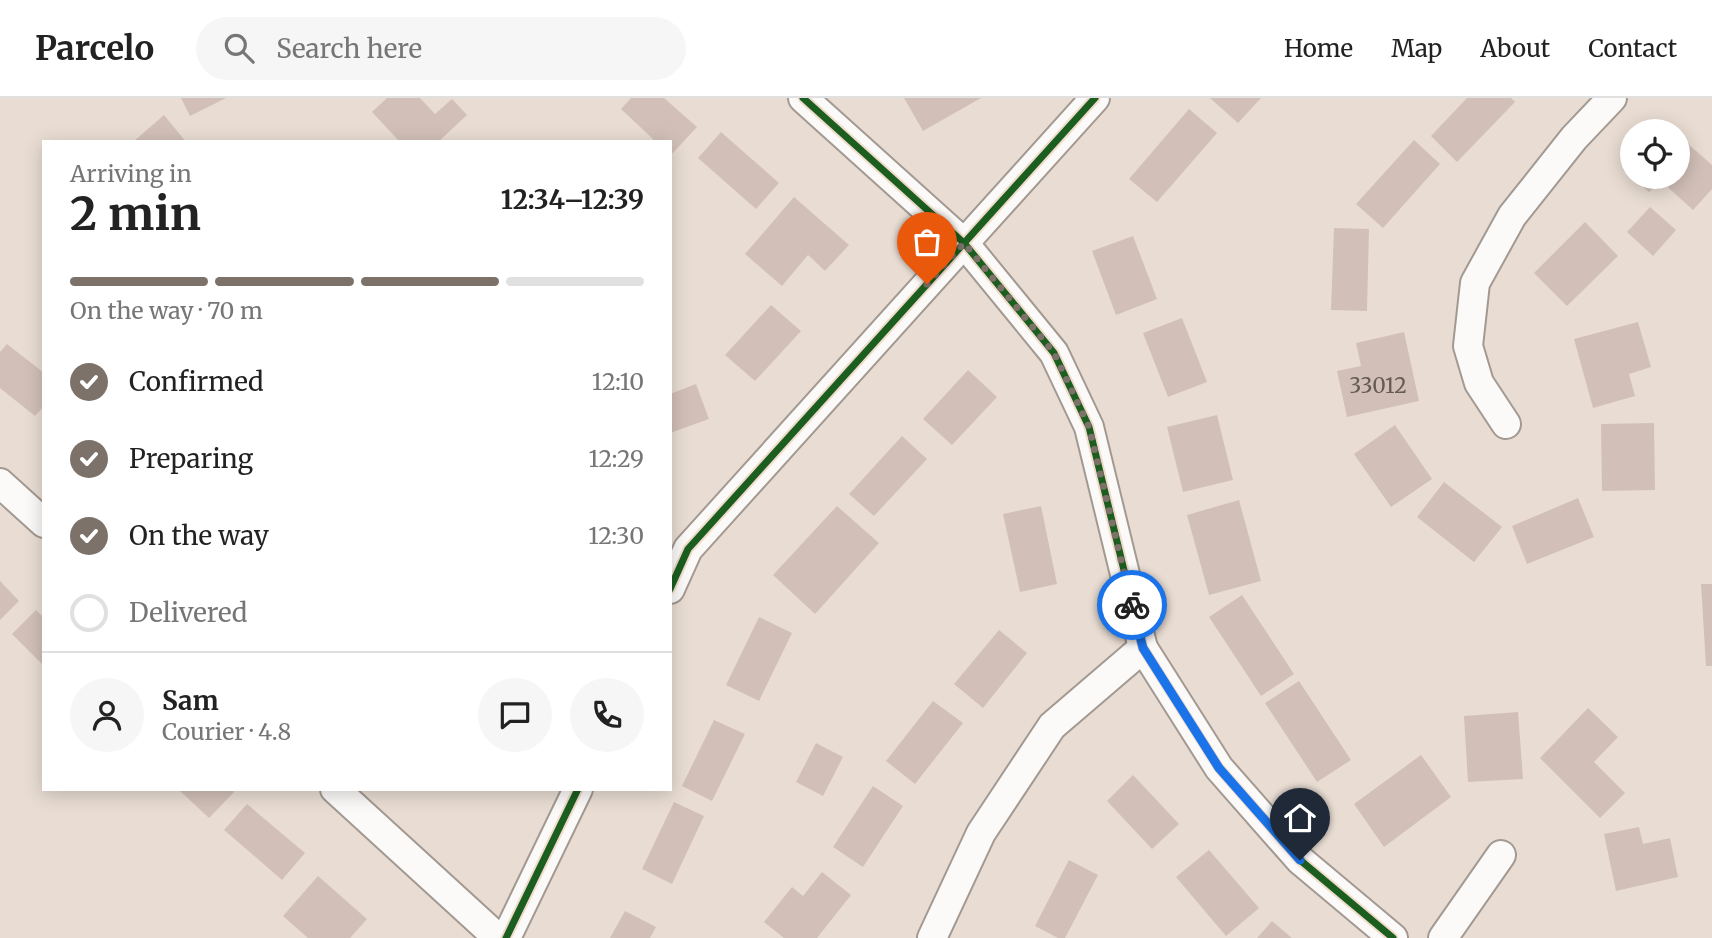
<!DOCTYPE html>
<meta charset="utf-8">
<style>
body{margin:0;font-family:Merriweather,serif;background:#f6f6f6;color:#222;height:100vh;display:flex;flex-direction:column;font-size:26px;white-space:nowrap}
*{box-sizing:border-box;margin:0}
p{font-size:23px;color:#767676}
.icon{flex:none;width:38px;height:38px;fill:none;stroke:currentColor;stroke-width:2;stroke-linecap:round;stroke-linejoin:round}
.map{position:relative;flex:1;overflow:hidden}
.sheet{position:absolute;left:42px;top:42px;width:630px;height:651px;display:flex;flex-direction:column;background:#fff;border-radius:0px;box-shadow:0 4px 18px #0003}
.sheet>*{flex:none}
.buttons{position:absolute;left:1620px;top:21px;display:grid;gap:14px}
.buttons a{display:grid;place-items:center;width:70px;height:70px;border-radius:50%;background:#fff;box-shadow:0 4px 18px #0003;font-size:35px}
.pin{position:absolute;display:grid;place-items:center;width:60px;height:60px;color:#fff;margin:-72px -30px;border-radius:50% 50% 50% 0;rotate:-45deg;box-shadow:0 0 7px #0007}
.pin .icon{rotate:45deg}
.courier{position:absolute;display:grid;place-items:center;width:70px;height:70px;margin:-35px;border:5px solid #1a73e8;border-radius:50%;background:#fff;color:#222;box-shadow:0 2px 9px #0007}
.overview em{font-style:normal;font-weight:700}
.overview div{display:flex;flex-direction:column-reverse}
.overview{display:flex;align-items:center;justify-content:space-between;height:119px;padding:0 28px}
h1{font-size:46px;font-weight:700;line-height:52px}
.bar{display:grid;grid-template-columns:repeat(4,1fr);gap:10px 7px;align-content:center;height:84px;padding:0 28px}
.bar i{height:9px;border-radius:5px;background:#e0e0e0}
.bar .current{background:#7c726a}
.bar p{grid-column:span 4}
.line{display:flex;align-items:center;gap:18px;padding:0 28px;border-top:2px solid #e0e0e0}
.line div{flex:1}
.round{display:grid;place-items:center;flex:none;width:74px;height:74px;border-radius:37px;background:#f6f6f6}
ol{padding:0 28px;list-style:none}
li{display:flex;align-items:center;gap:21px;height:77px}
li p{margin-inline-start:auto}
li .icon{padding:7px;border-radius:50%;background:#7c726a;color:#fff;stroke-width:4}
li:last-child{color:#767676}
li i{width:38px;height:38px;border:4px solid #e0e0e0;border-radius:50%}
header{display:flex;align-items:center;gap:42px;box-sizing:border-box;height:98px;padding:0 35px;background:#fff;border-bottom:2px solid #e0e0e0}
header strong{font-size:33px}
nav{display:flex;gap:38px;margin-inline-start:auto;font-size:24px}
.search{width:490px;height:63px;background:#f6f6f6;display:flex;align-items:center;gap:18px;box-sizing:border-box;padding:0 24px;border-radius:38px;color:#767676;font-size:26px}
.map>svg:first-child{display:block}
.building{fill:#d2c0b8}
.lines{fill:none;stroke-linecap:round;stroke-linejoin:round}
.minor-casing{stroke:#a29992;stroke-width:32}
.minor{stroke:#fcfaf8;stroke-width:28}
.cycleway-casing{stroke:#f1dccb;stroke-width:11}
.cycleway{stroke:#1b5e20;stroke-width:7}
.done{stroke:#7c726a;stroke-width:7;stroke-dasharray:0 12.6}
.route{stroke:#1a73e8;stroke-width:9}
.labels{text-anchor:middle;stroke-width:6;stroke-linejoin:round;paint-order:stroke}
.number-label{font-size:21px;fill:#655b54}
</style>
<header>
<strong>Parcelo</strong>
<div class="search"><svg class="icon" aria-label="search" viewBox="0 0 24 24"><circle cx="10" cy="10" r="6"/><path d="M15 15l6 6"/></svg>Search here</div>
<nav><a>Home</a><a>Map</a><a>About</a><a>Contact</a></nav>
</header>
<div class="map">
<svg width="1712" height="840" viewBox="0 0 1712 840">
<rect width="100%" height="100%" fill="#e9ddd3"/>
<g class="building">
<polygon points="181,0 226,0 190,18"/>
<polygon points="387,0 420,0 435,16 452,1 467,17 438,44 400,44 372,14"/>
<polygon points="631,0 664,0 697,29 670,58 670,44 651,44 653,41 621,11"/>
<polygon points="904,0 981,0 923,33"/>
<polygon points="1210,0 1261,0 1238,25"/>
<polygon points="1467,0 1511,0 1515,4 1457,64 1431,38"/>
<polygon points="1189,11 1217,35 1157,104 1129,81"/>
<polygon points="164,17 186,44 133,44"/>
<polygon points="721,34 779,85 756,111 698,60"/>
<polygon points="1678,37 1712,67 1712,91 1693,112 1661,83 1649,94 1623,71 1633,61 1633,79 1678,79"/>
<polygon points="1414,42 1440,66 1383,130 1356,106"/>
<polygon points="794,99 849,147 825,173 808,157 782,188 745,156"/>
<polygon points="1650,109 1676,132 1653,158 1627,134"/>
<polygon points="1585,124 1618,158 1567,208 1534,175"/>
<polygon points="1334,130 1369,131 1367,213 1331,212"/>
<polygon points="1133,138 1157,201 1116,217 1092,153"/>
<polygon points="771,207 801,233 755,283 725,257"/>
<polygon points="1182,220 1207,284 1168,299 1143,235"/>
<polygon points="1638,224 1651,269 1629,276 1635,298 1593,310 1574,241"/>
<polygon points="1404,234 1419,303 1347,319 1337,273 1361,268 1356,245"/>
<polygon points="7,246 44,275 44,308 35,318 0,290 0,254"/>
<polygon points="968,272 997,299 952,347 923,321"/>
<polygon points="696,286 709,321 670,335 670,296"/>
<polygon points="1217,317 1233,382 1183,394 1167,329"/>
<polygon points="1654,325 1655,392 1602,393 1601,326"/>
<polygon points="1395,327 1432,381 1391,409 1354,356"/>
<polygon points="902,338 927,361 874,418 849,396"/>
<polygon points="1444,384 1502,429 1474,464 1417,419"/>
<polygon points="1578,400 1594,439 1527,466 1512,428"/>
<polygon points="1239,402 1261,483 1209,497 1187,417"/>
<polygon points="837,408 879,445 815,516 773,477"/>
<polygon points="1041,408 1057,486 1020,494 1003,416"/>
<polygon points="0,483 19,503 0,522"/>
<polygon points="1701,486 1712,486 1712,568 1706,568"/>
<polygon points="1242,497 1294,576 1261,598 1209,519"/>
<polygon points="36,512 44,520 44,568 12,536"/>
<polygon points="759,519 792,535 759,603 726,587"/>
<polygon points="999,532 1027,555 983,610 954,586"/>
<polygon points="1299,583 1351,662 1317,684 1265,605"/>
<polygon points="933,603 963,625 915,686 886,663"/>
<polygon points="1588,610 1618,639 1594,664 1625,695 1600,720 1540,660"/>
<polygon points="1518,614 1523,681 1468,684 1464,618"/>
<polygon points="714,622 745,636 712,703 682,688"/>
<polygon points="816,645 843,659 823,698 796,684"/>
<polygon points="1421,657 1451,699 1384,749 1354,706"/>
<polygon points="1133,677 1179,726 1152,751 1107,703"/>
<polygon points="873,688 903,708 863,769 833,749"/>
<polygon points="178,691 231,691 234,694 209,720"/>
<polygon points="674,704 704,718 672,786 642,771"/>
<polygon points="247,706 305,755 282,782 224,732"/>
<polygon points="1639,729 1643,746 1670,740 1678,779 1616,793 1604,736"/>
<polygon points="1209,752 1259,810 1226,838 1176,779"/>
<polygon points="1069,762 1098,777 1065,840 1058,840 1035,828"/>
<polygon points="822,774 851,797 817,840 784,840 764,824 792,789 803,798"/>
<polygon points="318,778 367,821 350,840 308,840 283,818"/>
<polygon points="625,813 656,829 650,840 610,840"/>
<polygon points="1272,823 1292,840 1257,840"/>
</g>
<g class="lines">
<defs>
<g id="minor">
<polyline points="803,0 964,145 1054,255 1089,329 1143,550 1219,670 1300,762 1393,840"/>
<polyline points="1506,326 1479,285 1468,248 1475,185 1512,118 1574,40 1612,0"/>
<polyline points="0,385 44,425"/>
<polyline points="670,491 688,451 1095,0"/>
<polyline points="335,691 498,840"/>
<polyline points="506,840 578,691"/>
<polyline points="932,840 981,735 1052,628 1143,550"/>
<polyline points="1443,840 1501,757"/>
</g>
</defs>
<use href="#minor" class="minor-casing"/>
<use href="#minor" class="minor"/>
<defs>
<g id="cycleway">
<polyline points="803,0 964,145 1054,255 1089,329 1143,550 1219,670 1300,762 1393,840"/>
<polyline points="670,491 688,451 1095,0"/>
<polyline points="506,840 578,691"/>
</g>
</defs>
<use href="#cycleway" class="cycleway-casing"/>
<use href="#cycleway" class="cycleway"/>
</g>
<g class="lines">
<polyline class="done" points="927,186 964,145 1054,255 1089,329 1132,507"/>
<polyline class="route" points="1132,507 1143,550 1219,670 1300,762"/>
</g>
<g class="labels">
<g class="number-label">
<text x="1378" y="295">33012</text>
</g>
</g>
</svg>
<div class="buttons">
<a><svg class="icon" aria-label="locate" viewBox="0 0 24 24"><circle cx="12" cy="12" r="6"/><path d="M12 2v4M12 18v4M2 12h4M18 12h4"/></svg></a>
</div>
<div class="pin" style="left:927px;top:186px;background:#ea580c"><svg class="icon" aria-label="bag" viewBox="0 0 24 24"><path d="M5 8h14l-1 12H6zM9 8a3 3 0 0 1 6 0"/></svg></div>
<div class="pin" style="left:1300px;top:762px;background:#1f2937"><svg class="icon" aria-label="home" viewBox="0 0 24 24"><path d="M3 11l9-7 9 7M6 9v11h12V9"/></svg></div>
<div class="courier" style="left:1132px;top:507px"><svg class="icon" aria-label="bike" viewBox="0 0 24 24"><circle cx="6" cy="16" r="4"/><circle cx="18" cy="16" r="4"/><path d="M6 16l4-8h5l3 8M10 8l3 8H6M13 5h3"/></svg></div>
<section class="sheet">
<div class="overview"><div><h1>2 min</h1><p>Arriving in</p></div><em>12:34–12:39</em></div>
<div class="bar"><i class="current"></i><i class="current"></i><i class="current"></i><i></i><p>On the way · 70 m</p></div>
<ol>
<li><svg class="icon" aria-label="check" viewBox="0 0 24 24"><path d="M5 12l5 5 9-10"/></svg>Confirmed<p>12:10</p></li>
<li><svg class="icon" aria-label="check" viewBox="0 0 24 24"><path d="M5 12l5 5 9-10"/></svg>Preparing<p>12:29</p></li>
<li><svg class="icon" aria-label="check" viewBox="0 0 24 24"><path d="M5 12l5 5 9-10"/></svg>On the way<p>12:30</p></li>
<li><i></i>Delivered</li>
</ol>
<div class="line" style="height:126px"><a class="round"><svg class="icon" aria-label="person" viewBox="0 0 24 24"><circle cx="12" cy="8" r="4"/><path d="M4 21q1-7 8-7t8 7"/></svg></a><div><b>Sam</b><p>Courier · 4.8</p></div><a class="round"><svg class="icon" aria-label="chat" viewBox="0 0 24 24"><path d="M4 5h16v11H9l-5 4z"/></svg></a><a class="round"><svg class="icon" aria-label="phone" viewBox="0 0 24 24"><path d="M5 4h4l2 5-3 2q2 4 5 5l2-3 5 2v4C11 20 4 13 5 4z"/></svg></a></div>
</section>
</div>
